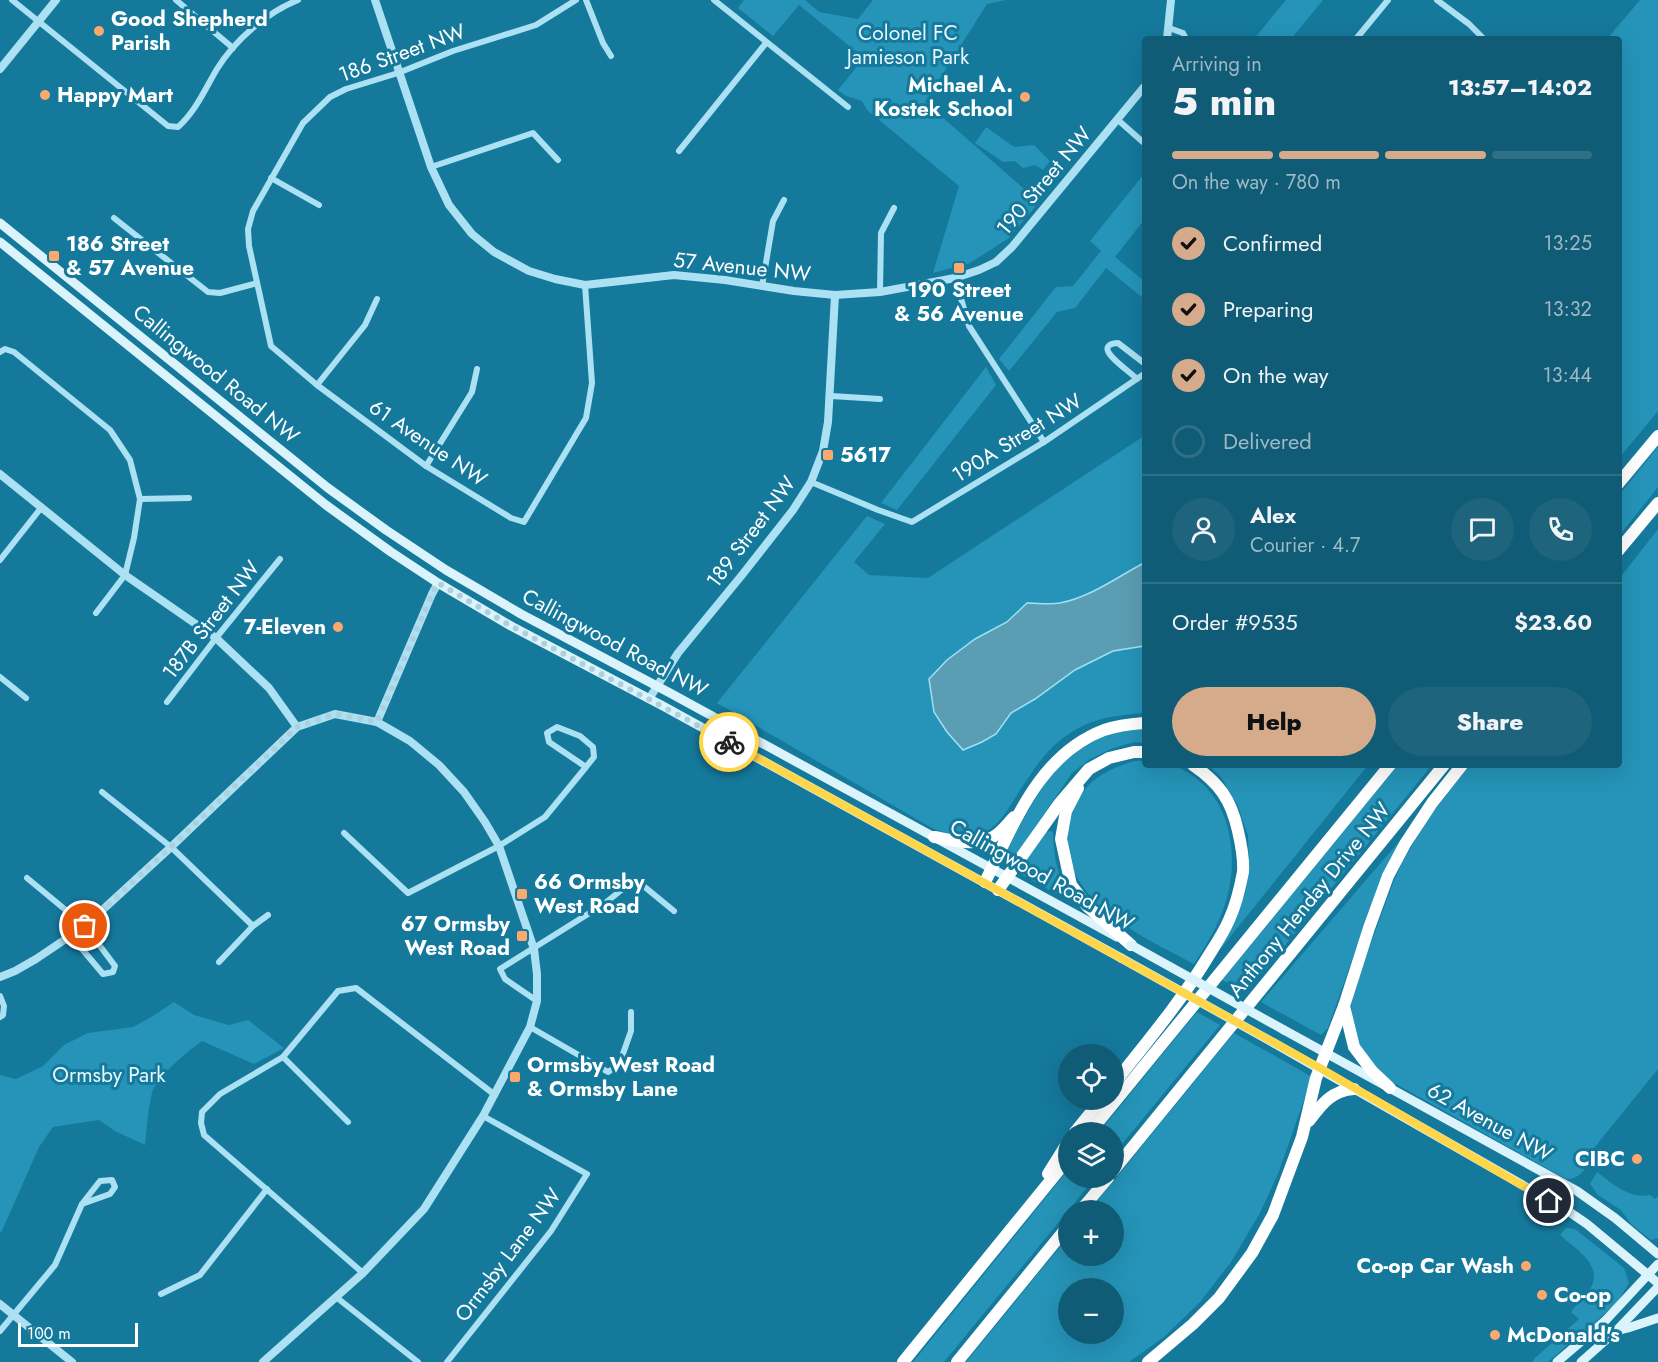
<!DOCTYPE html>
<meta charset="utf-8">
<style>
body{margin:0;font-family:Jost,sans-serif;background:#1e647d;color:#f1f3f6;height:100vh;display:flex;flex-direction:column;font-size:22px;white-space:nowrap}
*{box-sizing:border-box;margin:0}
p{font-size:20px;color:#9cb9c5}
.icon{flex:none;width:33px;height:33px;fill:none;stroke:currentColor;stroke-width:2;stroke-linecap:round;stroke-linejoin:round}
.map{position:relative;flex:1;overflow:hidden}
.drawer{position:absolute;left:1142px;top:36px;width:480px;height:732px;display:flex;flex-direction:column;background:#105b75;border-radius:6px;box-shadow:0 6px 24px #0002}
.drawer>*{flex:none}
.controls{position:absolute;left:1058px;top:1044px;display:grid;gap:12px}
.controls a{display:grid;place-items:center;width:66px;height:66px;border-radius:50%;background:#105b75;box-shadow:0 6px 24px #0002;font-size:30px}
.scale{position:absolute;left:18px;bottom:15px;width:120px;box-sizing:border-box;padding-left:6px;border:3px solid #fff;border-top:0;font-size:16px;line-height:21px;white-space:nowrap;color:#fff;-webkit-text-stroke:4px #15799c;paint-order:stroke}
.pin{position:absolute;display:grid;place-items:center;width:51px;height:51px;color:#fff;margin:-26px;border:3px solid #fff;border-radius:50%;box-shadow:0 2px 6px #0007}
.courier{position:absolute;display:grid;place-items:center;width:60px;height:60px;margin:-30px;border:4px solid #ffd54a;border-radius:50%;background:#fff;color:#222;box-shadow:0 2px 8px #0007}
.head em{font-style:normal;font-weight:800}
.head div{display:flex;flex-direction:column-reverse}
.head{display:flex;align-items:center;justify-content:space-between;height:102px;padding:0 30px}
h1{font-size:39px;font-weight:800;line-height:45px}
.bar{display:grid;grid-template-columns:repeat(4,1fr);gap:9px 6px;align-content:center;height:72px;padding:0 30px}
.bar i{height:8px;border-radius:4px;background:#307087}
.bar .active{background:#d6ab8b}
.bar p{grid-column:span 4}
.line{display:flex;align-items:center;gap:15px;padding:0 30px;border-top:2px solid #307087}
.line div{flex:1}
.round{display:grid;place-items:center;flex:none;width:63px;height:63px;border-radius:32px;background:#1e647d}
ol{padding:0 30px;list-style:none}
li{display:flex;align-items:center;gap:18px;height:66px}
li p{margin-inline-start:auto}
li .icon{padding:6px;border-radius:50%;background:#d6ab8b;color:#111;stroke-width:4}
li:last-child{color:#9cb9c5}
li i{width:33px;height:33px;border:3px solid #307087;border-radius:50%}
.action{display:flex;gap:12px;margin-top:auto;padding:12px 30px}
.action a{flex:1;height:69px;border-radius:36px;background:#d6ab8b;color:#111;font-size:24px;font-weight:800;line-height:69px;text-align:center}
.action a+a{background:#1e647d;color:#f1f3f6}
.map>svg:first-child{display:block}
.green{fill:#2594b8;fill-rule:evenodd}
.water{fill:#5b9db2;stroke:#9ee1f5;stroke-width:1.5}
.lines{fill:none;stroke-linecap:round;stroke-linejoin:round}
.minor{stroke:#abe1f3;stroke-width:6}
.tertiary{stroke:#abe1f3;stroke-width:8}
.secondary{stroke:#dbf4fc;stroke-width:9}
.motorway{stroke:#fff;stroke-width:12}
.secondary-bridge{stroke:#dbf4fc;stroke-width:9}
.done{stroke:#add0dc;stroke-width:6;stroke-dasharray:0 10.8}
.route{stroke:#ffd54a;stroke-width:8}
.poi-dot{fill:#ffa86d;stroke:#15799c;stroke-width:2}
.labels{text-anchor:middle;stroke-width:6;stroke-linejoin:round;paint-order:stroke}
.poi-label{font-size:21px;font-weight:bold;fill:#fff;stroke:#15799c;text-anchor:start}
.park-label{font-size:21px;fill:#e5f8fe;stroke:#15799c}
.street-label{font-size:21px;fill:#fff;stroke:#15799c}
</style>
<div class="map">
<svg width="1658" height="1362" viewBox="0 0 1658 1362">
<rect width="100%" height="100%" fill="#15799c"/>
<g class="green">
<polygon points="744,0 805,0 819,12 858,19 873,0 1006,0 987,4 925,102 1039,202 1009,238 970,263 933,273 959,186 867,110 862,101 846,96 838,90 864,58 799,5 773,36 738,8"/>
<polygon points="1286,0 1323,0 1291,39 1254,39"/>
<polygon points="1640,0 1658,0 1658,411 1619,458 1618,39 1607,39"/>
<polygon points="986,127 1014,147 1034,145 1050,161 1043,170 1035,165 1023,168 1015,161 1003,162 975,143"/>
<polygon points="1144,174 1144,220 1115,257 1144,281 1144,299 1106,268 1075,308 1057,312 1009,371 999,359 1056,287 1073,286 1101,251 1090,241"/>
<polygon points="986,367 996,385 897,510 881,503"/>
<path d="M1144,436V563C1117,577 1091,597 1060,603C1050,605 1037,603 1027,603L1007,622L975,639L947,660L929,679L934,712L947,732L963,750L996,734L1011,713L1035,699L1075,670L1113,651L1144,646V713C1111,716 1089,718 1062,739C1047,750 1036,766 1026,781C1009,805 998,838 963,837C953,837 942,832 932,828L717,703L867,516L885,524L854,562L869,575L928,578Z"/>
<polygon points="1658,447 1658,487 1619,536 1619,495"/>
<path d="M1658,529V1069L1590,1153L1594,1157C1586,1167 1580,1180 1566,1179L1389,1080L1374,1068L1360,1048L1352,1021L1351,998L1393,883L1404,859L1430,816L1470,765H1618L1619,579Z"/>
<path d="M1144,729V743L1135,742L1113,748L1090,759L1072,773L1012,861L1008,864L1003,862V858C1037,794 1062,732 1144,729Z"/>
<path d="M1134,761H1144V765C1155,765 1167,763 1177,767C1183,769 1188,773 1193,776C1230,802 1238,852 1228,894C1221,921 1209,941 1194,964C1148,939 1077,909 1068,851C1066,839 1066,827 1070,815C1084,782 1102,771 1134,761Z"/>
<polygon points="1208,765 1368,765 1222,947 1221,945 1234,920 1246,891 1249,862 1248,836 1238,806 1221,777"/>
<polygon points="1398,765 1432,765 1246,993 1222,980"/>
<polygon points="1416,822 1371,906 1328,1028 1321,1035 1261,1002"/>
<path d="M1051,831L1053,832C1054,860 1058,886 1080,905L1079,906L1020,874V869L1046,832Z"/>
<path d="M174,1002L194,1015L229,1025L248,1020L284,1048L254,1064L202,1041C188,1051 156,1077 152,1093C148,1109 147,1128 145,1145L115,1131L99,1120L53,1127L39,1147L1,1233L0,1232V1075L16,1079L43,1066L64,1045L88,1033L133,1027L153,1016Z"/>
<polygon points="1197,1012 1220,1025 1113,1155 1113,1132 1099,1132"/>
<path d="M1234,1033L1312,1077L1278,1174L1260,1213L1231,1262L1200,1302L1164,1337L1129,1362H966L1068,1237V1256H1113V1210H1090ZM1068,1288H1113V1334H1068Z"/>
<polygon points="1068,1170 1068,1178 1095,1178 944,1362 913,1362"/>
<path d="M1597,1172C1613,1184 1629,1199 1650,1195L1655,1199L1658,1196V1238L1651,1240L1631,1224L1621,1210L1598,1195L1590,1184Z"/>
<path d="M1566,1228L1575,1229L1624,1268L1629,1283L1617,1303L1548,1362H1532L1535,1358L1579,1319L1571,1312C1577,1304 1585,1297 1590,1289C1605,1265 1574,1248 1560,1235Z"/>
</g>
<path class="water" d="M1144,563V646L1113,651L1075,670L1035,699L1011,713L996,734L982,742L963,750L947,732L934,712L929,679L947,660L975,639L1007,622L1027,603C1037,603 1050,605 1060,603C1091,597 1117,577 1144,563Z"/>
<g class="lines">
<g class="minor">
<path d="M12,0L168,126L178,127C196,111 205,89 217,69C235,40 266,13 298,0"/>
<polyline points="176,0 233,48"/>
<polyline points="576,0 536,25 453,51 398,73 346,89 330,97 303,123 253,211 248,229 249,246 271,346 317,385 426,466 511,518 524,522 586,418 592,383 585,285"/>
<polyline points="586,0 603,43 611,56"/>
<polyline points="714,0 848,107"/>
<polyline points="1437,0 1469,24 1484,39"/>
<polyline points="1169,28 1183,33 1186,39"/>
<polyline points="1356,39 1388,0"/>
<polyline points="1118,120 1144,143"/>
<polyline points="679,151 766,43"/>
<polyline points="431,167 533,133 558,160"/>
<polyline points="271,178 319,205"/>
<polyline points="114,218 208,292 220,293 257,283"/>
<polyline points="955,278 969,326 1044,442"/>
<polyline points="762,286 773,221 784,200"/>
<polyline points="880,292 881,233 894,208"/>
<polyline points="0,352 5,349 14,352 110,430 130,460 140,499 134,538 125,575 96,613"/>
<path d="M1137,379C1131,372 1088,345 1118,343L1144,363"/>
<polyline points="317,385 365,325 377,299"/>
<polyline points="831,396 880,399"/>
<polyline points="426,466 472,392 477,369"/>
<polyline points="811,482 878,510 912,522 1044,442 1144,374"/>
<polyline points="140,499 189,498"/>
<polyline points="0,560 41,508"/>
<polyline points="0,677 26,698"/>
<polyline points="167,702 216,638 280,559"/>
<polyline points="102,792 171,847 253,926"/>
<polyline points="344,833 408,893 499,846 545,817 586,767 549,742 547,733 557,727 580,736 593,747 594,757 586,767"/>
<polyline points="27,878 85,926 115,966 113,972 103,974 71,936"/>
<polyline points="219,962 253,926 268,915"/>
<polyline points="0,996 4,1006 3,1015 0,1017"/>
<polyline points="537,1001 505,979 500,969 604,904 635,879 674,911"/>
<polyline points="530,1027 608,1072 619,1065 631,1031 631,1012"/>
<polyline points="283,1057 348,1122"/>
<polyline points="363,1273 204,1135 201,1123 202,1112 220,1094 283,1057 338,991 356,988 495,1095"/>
<polyline points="161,1294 200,1275 267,1189"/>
<polyline points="336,1297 418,1362"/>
<polyline points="0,1331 55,1265 82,1204 100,1181 112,1180 115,1187 110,1194 82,1204"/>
<polyline points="447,1362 551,1231 587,1174 483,1116"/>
</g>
<g class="tertiary">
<polyline points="375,0 431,167 449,205 472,234 494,252 529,271 555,279 585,285 674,275 725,280 794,291 835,295 880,292 955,278 979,270 996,262 1012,247 1144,87"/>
<polyline points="1167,39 1171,0"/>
<polyline points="0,69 56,0"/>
<polyline points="0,474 125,575 216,638 269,688 297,727"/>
<polyline points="649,699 678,653 742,575 793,510 811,482 823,451 828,422 835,295"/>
<polyline points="377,722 432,594 438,583"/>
<polyline points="0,977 15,971 36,959 85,926 171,847 297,727 335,714 377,722 410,741 439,765 464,792 485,822 499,846 534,949 537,974 537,1001 530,1027 483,1116 424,1209 363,1273 263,1362"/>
<polyline points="0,1304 72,1362"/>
</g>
<g class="secondary">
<polyline points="0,223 328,488 386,530 446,570 521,614 670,693 1117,937"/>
<polyline points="0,242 326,505 391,552 438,583 511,626 663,706 1121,958"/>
<polyline points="1284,1030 1577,1191 1615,1218 1658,1254"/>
<polyline points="1274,1043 1568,1211 1587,1224 1658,1283"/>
<polyline points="1616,1331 1628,1328 1658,1318"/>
<polyline points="1557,1362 1605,1321 1658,1264"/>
<polyline points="1581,1362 1616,1331 1658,1287"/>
</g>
<g class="motorway">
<polyline points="1618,484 1658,436"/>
<polyline points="1618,551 1658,503"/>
<polyline points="1078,788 1066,811 1061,839 1071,885 1088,907 1131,945"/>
<path d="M934,837C954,840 974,847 993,837C1001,833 1008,823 1014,817"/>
<path d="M985,882C1014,825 1038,755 1104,730C1116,726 1131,724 1144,723"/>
<polyline points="998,890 1059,804 1089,769 1109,758 1134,752 1144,752"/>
<polyline points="1344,1006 1354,1047 1372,1071 1390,1088"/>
<path d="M1113,1085C1145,1044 1179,1004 1206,960C1214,947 1223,934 1229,920C1236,905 1240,888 1243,872C1244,858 1241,844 1238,831C1231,799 1219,783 1193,765"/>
<path d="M1309,1121C1321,1105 1332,1090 1354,1089"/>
<polyline points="1075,1132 1101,1100"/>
<polyline points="1090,1132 1390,765"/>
<polyline points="1113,1171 1444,765"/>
<polyline points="1048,1174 1068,1142"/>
<polyline points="1081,1210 1108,1178"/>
<polyline points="903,1362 1068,1159"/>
<polyline points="957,1362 1068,1226"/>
<polyline points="1148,1362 1193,1324 1219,1298 1252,1253 1273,1215 1302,1137 1316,1078 1344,1006 1369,928 1388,876 1405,844 1432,803 1462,765"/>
</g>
<g class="secondary-bridge">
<polyline points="1131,945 1284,1030"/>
<polyline points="1121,958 1274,1043"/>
</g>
</g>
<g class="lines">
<polyline class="done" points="85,926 171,847 297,727 335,714 377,722 432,594 438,583 511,626 729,742"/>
<polyline class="route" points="729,742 1320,1068 1549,1201"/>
</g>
<g class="poi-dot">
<circle cx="99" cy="31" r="6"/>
<circle cx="45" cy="95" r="6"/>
<circle cx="1025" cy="97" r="6"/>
<rect x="48" y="250" width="12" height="12" rx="3"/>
<rect x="953" y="262" width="12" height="12" rx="3"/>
<rect x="822" y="449" width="12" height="12" rx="3"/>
<circle cx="338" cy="627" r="6"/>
<rect x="516" y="888" width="12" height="12" rx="3"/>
<rect x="516" y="930" width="12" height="12" rx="3"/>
<rect x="509" y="1071" width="12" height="12" rx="3"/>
<circle cx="1637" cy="1159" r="6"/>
<circle cx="1526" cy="1266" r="6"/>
<circle cx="1542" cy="1295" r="6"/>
<circle cx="1495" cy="1335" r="6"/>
</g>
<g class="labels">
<g class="poi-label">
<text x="111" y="26">Good Shepherd<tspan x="111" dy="24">Parish</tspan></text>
<text x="1013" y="92" text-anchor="end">Michael A.<tspan x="1013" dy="24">Kostek School</tspan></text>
<text x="57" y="102">Happy Mart</text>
<text x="66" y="251">186 Street<tspan x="66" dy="24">&amp; 57 Avenue</tspan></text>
<text x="959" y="297" text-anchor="middle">190 Street<tspan x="959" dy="24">&amp; 56 Avenue</tspan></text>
<text x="840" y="462">5617</text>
<text x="326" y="634" text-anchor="end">7-Eleven</text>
<text x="534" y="889">66 Ormsby<tspan x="534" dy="24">West Road</tspan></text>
<text x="510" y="931" text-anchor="end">67 Ormsby<tspan x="510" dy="24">West Road</tspan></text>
<text x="527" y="1072">Ormsby West Road<tspan x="527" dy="24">&amp; Ormsby Lane</tspan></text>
<text x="1625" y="1166" text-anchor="end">CIBC</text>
<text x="1514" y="1273" text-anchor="end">Co-op Car Wash</text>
<text x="1554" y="1302">Co-op</text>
<text x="1507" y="1342">McDonald's</text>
</g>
<g class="park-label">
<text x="908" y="40">Colonel FC<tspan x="908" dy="24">Jamieson Park</tspan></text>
<text x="109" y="1082">Ormsby Park</text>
</g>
<g class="street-label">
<text transform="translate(402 53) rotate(-20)" y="7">186 Street NW</text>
<text transform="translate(1044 181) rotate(-50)" y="7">190 Street NW</text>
<text transform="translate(742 267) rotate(6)" y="7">57 Avenue NW</text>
<text transform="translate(216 374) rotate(39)" y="7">Callingwood Road NW</text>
<text transform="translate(1017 438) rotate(-32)" y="7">190A Street NW</text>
<text transform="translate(428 443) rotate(34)" y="7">61 Avenue NW</text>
<text transform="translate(751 532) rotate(-53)" y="7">189 Street NW</text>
<text transform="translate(211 620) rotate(-52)" y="7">187B Street NW</text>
<text transform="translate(615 643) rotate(28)" y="7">Callingwood Road NW</text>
<text transform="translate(1042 875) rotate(29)" y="7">Callingwood Road NW</text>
<text transform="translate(1309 900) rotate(-51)" y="7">Anthony Henday Drive NW</text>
<text transform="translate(1490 1122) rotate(29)" y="7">62 Avenue NW</text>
<text transform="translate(508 1255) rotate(-53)" y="7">Ormsby Lane NW</text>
</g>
</g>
</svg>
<div class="controls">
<a><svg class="icon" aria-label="locate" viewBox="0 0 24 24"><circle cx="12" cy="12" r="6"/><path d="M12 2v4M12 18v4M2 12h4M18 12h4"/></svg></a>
<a><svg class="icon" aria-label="layers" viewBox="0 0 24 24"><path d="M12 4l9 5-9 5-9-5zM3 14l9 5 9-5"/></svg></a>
<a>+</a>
<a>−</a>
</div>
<div class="scale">100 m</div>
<div class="pin" style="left:85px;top:926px;background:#ea580c"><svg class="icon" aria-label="bag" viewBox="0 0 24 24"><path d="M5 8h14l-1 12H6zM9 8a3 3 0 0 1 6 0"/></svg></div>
<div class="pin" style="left:1549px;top:1201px;background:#1f2937"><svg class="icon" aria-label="home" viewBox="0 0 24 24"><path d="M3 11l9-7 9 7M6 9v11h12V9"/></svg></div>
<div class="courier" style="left:729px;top:742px"><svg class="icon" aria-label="bike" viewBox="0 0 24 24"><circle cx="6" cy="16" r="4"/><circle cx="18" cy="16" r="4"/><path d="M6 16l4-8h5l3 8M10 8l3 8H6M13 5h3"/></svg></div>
<section class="drawer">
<div class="head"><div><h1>5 min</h1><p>Arriving in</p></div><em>13:57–14:02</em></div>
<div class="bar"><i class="active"></i><i class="active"></i><i class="active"></i><i></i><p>On the way · 780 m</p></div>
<ol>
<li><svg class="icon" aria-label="check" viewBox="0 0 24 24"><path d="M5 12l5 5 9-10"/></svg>Confirmed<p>13:25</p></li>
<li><svg class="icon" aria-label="check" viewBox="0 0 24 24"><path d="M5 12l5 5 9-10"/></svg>Preparing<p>13:32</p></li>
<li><svg class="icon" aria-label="check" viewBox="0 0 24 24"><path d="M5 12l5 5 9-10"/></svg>On the way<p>13:44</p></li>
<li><i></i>Delivered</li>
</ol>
<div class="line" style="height:108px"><a class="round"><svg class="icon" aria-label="person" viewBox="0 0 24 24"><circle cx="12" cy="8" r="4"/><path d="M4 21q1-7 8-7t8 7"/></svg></a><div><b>Alex</b><p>Courier · 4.7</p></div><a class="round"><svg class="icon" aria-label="chat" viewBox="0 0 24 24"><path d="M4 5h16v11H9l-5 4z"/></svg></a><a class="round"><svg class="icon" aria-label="phone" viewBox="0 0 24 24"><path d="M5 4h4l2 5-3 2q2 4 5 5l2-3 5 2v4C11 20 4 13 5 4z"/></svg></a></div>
<div class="line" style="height:78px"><div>Order #9535</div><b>$23.60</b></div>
<div class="action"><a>Help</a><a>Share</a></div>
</section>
</div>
